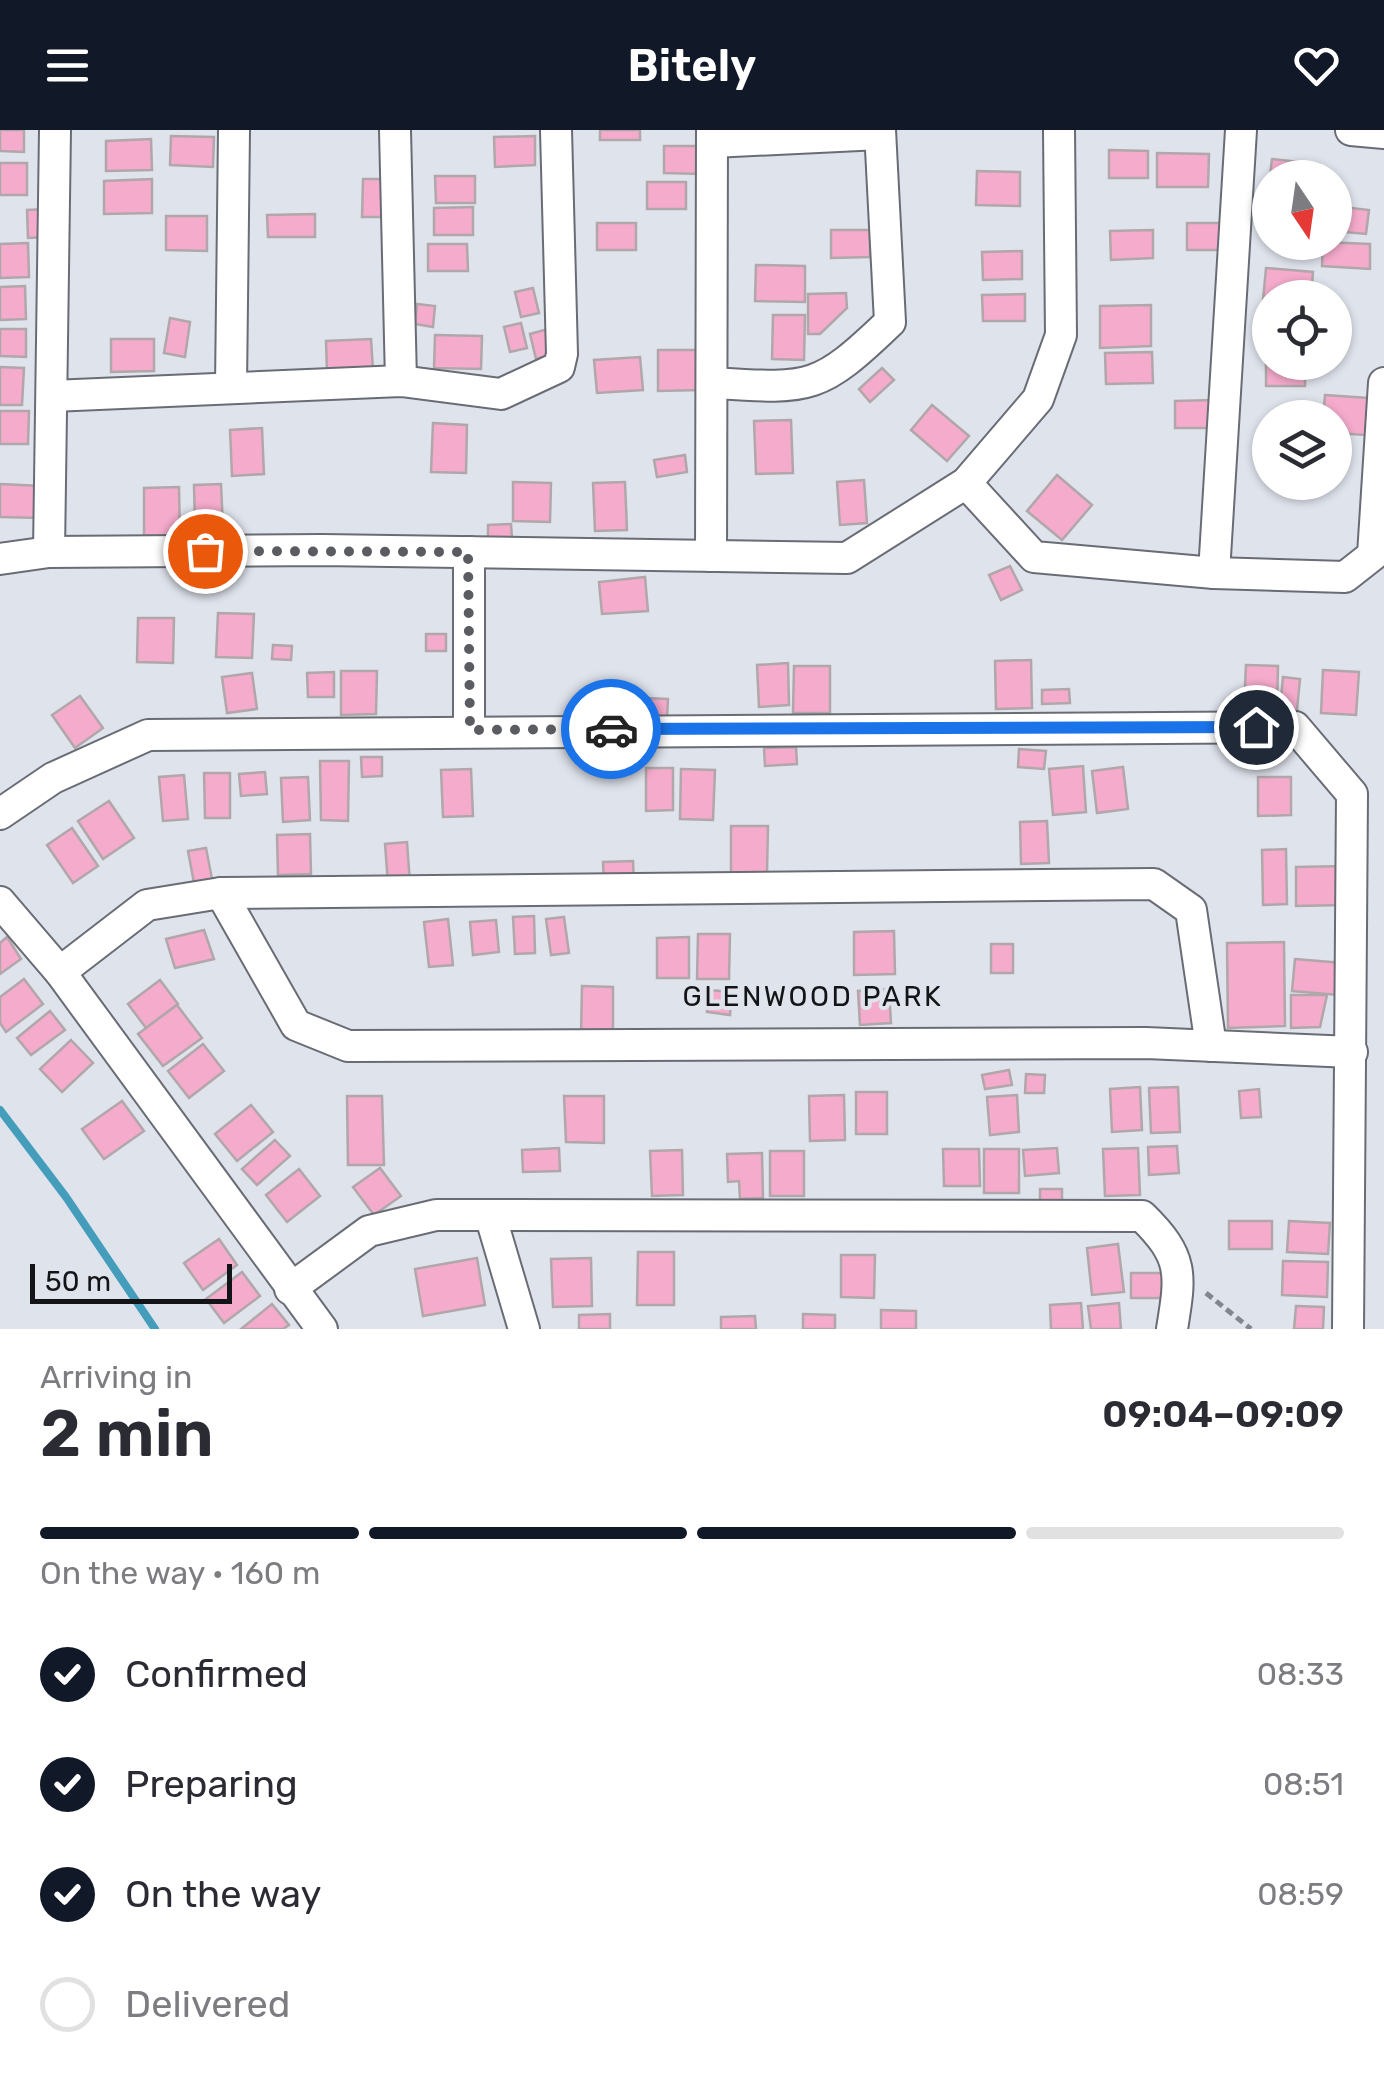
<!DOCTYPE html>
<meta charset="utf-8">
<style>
body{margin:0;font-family:Rubik,sans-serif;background:#f7f7f7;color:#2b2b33;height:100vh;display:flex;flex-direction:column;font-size:38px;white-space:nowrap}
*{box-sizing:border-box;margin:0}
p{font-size:32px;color:#7c7c81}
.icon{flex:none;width:55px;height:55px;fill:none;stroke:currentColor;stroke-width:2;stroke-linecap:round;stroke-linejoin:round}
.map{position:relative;height:1199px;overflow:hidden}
.sheet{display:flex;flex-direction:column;background:#fff;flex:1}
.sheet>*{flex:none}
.needle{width:65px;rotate:167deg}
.buttons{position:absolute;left:1252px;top:30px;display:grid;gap:20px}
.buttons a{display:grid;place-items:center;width:100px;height:100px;border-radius:50%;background:#fff;box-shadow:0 2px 8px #0004;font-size:50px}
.scale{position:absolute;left:30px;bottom:25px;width:202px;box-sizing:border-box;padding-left:10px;border:5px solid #131417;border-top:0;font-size:28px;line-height:35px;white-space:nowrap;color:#131417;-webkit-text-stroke:8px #dfe3ec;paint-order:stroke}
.pin{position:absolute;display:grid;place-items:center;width:85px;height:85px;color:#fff;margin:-42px;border:5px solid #fff;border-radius:50%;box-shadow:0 2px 10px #0007}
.courier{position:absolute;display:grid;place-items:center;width:100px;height:100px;margin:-50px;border:8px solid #1a73e8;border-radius:50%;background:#fff;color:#222;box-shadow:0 2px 12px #0007}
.summary em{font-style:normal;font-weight:600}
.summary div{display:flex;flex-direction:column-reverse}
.summary{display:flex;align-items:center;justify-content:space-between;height:170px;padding:0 40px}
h1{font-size:65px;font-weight:600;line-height:75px}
.bar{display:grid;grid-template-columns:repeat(4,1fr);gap:15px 10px;align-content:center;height:120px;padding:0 40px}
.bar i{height:12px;border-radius:8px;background:#e1e1e2}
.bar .active{background:#111827}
.bar p{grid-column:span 4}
ol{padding:0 40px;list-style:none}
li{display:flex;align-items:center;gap:30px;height:110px}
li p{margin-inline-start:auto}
li .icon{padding:10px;border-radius:50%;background:#111827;color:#fff;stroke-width:4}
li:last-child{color:#7c7c81}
li i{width:55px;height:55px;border:5px solid #e1e1e2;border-radius:50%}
header{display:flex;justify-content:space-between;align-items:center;height:130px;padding:0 40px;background:#111827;color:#fff;font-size:45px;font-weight:600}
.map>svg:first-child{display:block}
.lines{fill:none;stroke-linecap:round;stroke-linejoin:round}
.stream{stroke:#459dbc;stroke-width:8}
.building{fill:#f5abcc;stroke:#b1a7ab;stroke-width:2.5}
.minor-casing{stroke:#696c74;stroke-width:34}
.path{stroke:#83868c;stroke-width:5;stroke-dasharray:8 5;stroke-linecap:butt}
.minor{stroke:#fff;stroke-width:30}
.done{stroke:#5a5c62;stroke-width:10;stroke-dasharray:0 18}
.route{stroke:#1a73e8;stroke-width:12}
.labels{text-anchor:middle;stroke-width:8;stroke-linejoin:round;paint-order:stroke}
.neighbourhood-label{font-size:28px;letter-spacing:2.5px;fill:#131417;stroke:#dfe3ec}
</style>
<header><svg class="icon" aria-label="menu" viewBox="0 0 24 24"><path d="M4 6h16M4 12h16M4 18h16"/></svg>Bitely<svg class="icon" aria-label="heart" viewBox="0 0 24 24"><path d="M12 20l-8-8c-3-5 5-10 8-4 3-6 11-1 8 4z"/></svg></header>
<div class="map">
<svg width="1384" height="1199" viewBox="0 0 1384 1199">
<rect width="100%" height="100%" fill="#dfe3ec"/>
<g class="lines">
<polyline class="stream" points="0,980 66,1067 155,1199"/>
</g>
<g class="building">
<polygon points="0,0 24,0 24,22 0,21"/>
<rect x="600" y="0" width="40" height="10"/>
<polygon points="171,6 214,7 213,37 170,35"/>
<polygon points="535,6 535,35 495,37 494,7"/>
<polygon points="151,9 152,40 106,41 106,11"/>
<polygon points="664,16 703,16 703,44 664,43"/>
<polygon points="1109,20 1148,21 1148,48 1109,48"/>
<polygon points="1157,23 1209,24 1208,57 1157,57"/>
<polygon points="1272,29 1319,34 1317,48 1270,48 1269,53"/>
<rect x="0" y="33" width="27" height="32"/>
<polygon points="977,41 1020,42 1020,76 976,75"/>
<polygon points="435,46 475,46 475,73 436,73"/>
<polygon points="152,49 152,83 104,84 104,51"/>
<polygon points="363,49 387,49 386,87 362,87"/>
<rect x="647" y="52" width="39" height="27"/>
<polygon points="1335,76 1369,80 1366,104 1335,101"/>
<polygon points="473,77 473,105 434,105 434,78"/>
<polygon points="47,79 48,107 28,108 27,80"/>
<polygon points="315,84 315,107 268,107 267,85"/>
<polygon points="166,86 207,86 207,121 166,120"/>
<rect x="597" y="93" width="39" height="27"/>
<rect x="1187" y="93" width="39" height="27"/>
<polygon points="831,100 870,100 870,127 831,128"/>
<polygon points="1153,100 1153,128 1111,130 1110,101"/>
<polygon points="1323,112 1370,114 1370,139 1322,136"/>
<polygon points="28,113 29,147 0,148 0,114"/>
<polygon points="428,114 467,114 468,141 428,141"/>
<polygon points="1022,121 1022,149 983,150 982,122"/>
<polygon points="756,135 805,136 805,172 755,171"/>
<polygon points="1266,138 1313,142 1311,168 1270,168 1270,182 1262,181"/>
<polygon points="25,156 26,189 0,190 0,157"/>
<polygon points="533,158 539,183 521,187 515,162"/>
<polygon points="846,163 847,178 820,204 808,204 808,164"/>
<polygon points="1025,164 1025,191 983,191 982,165"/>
<polygon points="417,174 435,176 433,197 415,194"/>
<polygon points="1151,175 1151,216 1100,218 1100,176"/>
<polygon points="773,185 805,185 804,230 772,229"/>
<polygon points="170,188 190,192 185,227 164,223"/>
<polygon points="521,193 527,218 510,222 504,197"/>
<polygon points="0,199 26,199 26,227 0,226"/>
<polygon points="548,199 554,224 536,229 530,204"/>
<polygon points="435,205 482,206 481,239 434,238"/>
<polygon points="111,209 154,209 154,241 111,242"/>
<polygon points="371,209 373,240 327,243 326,211"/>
<polygon points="658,220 702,220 703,260 658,261"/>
<polygon points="1152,222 1153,253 1106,254 1105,223"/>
<polygon points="640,227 643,260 597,263 594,230"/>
<polygon points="1266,229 1305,232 1305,256 1266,256"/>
<polygon points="0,237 24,238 22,275 0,275"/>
<polygon points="882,238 894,250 870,272 859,259"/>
<polygon points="1325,265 1368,268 1365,305 1335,303 1335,288 1323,288"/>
<polygon points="1214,270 1214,298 1175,298 1175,271"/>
<polygon points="932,275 969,306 947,331 911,300"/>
<polygon points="0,281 29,281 28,314 0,314"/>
<polygon points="791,290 793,343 756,344 754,291"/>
<polygon points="433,293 467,295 466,343 431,342"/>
<polygon points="262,298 264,344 232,346 230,300"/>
<polygon points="685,325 687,342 657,347 654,330"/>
<polygon points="1057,345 1092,375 1062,410 1027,381"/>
<polygon points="864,350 867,393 840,395 837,352"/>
<polygon points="513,352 551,353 550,392 513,391"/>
<polygon points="625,352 627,400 595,401 593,353"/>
<polygon points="0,354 42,356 40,388 0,387"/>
<polygon points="221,354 223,397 195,398 194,355"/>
<polygon points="179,357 180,405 144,406 144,358"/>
<polygon points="511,394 512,408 488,409 488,395"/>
<polygon points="1010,436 1022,460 1001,470 989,445"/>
<polygon points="645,447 648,481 602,484 599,452"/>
<polygon points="218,483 254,484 252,528 216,527"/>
<polygon points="138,488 174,488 173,533 137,532"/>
<rect x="426" y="504" width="20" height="17"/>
<polygon points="273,515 292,516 291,530 272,529"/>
<polygon points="1031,530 1032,578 996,579 995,531"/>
<polygon points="788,533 789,575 759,577 757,535"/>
<polygon points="1246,535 1278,536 1277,577 1244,576"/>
<polygon points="794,536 830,536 830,583 793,583"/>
<polygon points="1323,540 1359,542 1356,585 1321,583"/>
<polygon points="341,541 377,541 376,584 341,585"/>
<polygon points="334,542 334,567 308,567 307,543"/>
<polygon points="252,543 257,579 227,583 222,547"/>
<polygon points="1283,547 1300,549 1297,580 1280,579"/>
<polygon points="1069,559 1070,573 1042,574 1042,560"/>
<polygon points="80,566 103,598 75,618 52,585"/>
<polygon points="645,568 668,569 667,588 644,588"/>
<polygon points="796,617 797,634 765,636 764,618"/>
<polygon points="1019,619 1046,621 1044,639 1018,637"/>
<polygon points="361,627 382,627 382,646 362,647"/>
<polygon points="320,631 349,631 348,691 321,690"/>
<polygon points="1083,636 1086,682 1053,685 1049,639"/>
<polygon points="1123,637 1128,679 1097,683 1092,641"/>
<polygon points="646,638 673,638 673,680 646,681"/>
<polygon points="471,639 473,686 443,687 441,640"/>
<polygon points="681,639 715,640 713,690 680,689"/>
<polygon points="265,642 267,664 241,666 239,644"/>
<polygon points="204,643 230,643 230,688 205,688"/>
<polygon points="184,645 188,689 163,691 159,647"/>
<polygon points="308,647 310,690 283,692 281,648"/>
<polygon points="1258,647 1291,647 1291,685 1258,686"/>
<polygon points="109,671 134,708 103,729 78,691"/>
<polygon points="1047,691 1049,733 1021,734 1020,692"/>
<polygon points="731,696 768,696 767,744 731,743"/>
<polygon points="72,698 98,736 73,753 47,715"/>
<polygon points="310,704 311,744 278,745 277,705"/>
<polygon points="407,712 410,753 388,754 385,714"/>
<polygon points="206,718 212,749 194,753 188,721"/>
<polygon points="1286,719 1287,774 1263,775 1262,720"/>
<polygon points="633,731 634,754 604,755 603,732"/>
<polygon points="1346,736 1346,775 1296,776 1296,737"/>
<polygon points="534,786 535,823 515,824 513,787"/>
<polygon points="564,787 569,823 551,825 546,789"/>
<polygon points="448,789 453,835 429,837 424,792"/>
<polygon points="496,790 499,822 473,825 470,792"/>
<polygon points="204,800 214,829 175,838 166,809"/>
<polygon points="894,801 895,844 854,845 854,802"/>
<polygon points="698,804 730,804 729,849 697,849"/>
<polygon points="7,807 21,829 0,844 0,813"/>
<polygon points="689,807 689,848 657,848 657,808"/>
<polygon points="1284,812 1285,896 1228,898 1227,813"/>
<rect x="991" y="814" width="22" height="29"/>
<polygon points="1295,829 1342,833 1339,865 1292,861"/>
<polygon points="24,849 43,874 6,902 0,893 0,867"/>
<polygon points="160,850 178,874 146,898 128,874"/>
<polygon points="582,856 613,857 613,906 581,905"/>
<polygon points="889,859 891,893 860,895 858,861"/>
<polygon points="709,860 732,862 730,885 707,882"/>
<polygon points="1291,865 1327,865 1320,897 1291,898"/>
<polygon points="177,875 202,908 163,936 138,904"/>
<polygon points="50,881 65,900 31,925 17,908"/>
<polygon points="71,910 93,933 62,962 40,939"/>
<polygon points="203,914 224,941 189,968 168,941"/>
<polygon points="1009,940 1012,955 985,959 982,945"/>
<polygon points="1026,944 1045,945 1044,963 1025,963"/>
<polygon points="1140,957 1142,1000 1112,1002 1110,959"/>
<polygon points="1178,957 1180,1002 1151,1003 1149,958"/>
<polygon points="1259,959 1261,987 1241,988 1239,961"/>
<rect x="856" y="962" width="31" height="42"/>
<polygon points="844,965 845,1010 810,1011 809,966"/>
<polygon points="1017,965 1019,1002 990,1005 987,967"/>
<polygon points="347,966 382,966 384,1035 348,1035"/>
<polygon points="564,966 604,966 604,1013 566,1012"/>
<polygon points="122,971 144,1001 104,1029 82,999"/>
<polygon points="251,975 273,1002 237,1031 215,1004"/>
<polygon points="275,1010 290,1026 257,1055 242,1039"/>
<polygon points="1177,1016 1179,1043 1149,1045 1148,1017"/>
<polygon points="559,1018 560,1041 523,1042 522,1020"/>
<polygon points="1057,1018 1059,1043 1025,1046 1023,1020"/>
<polygon points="1138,1018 1140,1065 1105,1066 1103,1019"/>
<polygon points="943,1019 979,1019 980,1056 944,1056"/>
<rect x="984" y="1019" width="35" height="44"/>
<polygon points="682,1020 683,1065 652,1066 650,1021"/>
<rect x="770" y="1021" width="34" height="45"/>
<polygon points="762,1023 763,1068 740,1069 739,1051 728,1052 727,1024"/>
<polygon points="380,1038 401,1066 374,1085 353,1057"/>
<polygon points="299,1039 320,1066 287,1092 266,1065"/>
<rect x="1040" y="1059" width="22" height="20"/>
<rect x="1229" y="1091" width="43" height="28"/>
<polygon points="1289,1091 1330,1093 1328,1124 1287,1122"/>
<polygon points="219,1109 237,1135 203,1160 184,1133"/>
<polygon points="1118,1114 1124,1162 1092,1165 1087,1118"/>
<polygon points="638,1122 674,1122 674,1175 637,1175"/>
<polygon points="841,1125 875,1125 874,1168 841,1167"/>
<polygon points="477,1128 485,1175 423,1186 415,1139"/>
<polygon points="591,1128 592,1176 553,1177 551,1129"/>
<polygon points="1283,1131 1328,1132 1327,1167 1282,1165"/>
<polygon points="242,1142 260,1166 224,1193 206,1169"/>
<rect x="1131" y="1143" width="32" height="25"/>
<polygon points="1081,1173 1083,1199 1051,1199 1050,1175"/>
<polygon points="1119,1173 1121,1199 1091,1199 1088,1176"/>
<polygon points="272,1174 289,1195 283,1199 241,1199"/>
<polygon points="1296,1176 1324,1177 1323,1199 1294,1199"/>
<polygon points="881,1180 916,1181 916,1199 881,1199"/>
<polygon points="610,1184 610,1199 579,1199 579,1185"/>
<polygon points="803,1184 835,1185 835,1199 803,1199"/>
<polygon points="755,1186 756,1199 721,1199 721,1187"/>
</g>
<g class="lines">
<defs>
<g id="minor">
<polyline points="395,0 401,251"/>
<polyline points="1351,0 1384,3"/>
<polyline points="712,12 880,4"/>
<path d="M713,253C811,259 818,261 890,192L880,0"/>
<polyline points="231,257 234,0"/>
<polyline points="52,266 401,251 501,264 559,237 562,224 556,0"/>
<polyline points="966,353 1034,427 1214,443 1345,447 1373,425 1384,253"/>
<polyline points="49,422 55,0"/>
<polyline points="469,422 469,599"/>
<polyline points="711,426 712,0"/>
<polyline points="0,429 49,422 322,420 847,428 966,353 1038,269 1061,205 1059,0"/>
<polyline points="1214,443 1241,0"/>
<polyline points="0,684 53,648 148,605 1295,597 1352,664 1348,1199"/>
<polyline points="221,763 296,895 348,916 1146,913 1352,922"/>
<polyline points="0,772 60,842 322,1199"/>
<polyline points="60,842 147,775 221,763 1154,754 1191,780 1211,916"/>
<polyline points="491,1088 524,1199"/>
<path d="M290,1159L369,1101L436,1085L1142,1086C1184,1127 1181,1144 1172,1199"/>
</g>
</defs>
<use href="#minor" class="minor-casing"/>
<polyline class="path" points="1206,1163 1251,1199"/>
<use href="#minor" class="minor"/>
</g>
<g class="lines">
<polyline class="done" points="205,421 468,422 470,600 611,599"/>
<polyline class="route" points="611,599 1256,597"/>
</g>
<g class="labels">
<g class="neighbourhood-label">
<text x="813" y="876">GLENWOOD PARK</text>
</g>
</g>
</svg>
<div class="buttons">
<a><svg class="needle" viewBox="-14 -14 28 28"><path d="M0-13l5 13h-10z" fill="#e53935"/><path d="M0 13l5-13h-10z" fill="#7c7c81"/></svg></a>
<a><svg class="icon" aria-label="locate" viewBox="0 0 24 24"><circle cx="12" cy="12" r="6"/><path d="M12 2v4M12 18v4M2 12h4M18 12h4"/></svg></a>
<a><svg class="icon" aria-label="layers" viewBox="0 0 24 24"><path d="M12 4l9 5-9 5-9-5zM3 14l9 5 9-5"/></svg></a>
</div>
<div class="scale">50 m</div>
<div class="pin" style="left:205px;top:421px;background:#ea580c"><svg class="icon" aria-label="bag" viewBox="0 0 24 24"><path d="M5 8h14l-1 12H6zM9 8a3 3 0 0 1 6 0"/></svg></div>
<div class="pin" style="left:1256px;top:597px;background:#1f2937"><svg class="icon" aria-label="home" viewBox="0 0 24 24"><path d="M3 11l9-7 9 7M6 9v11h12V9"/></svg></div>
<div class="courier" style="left:611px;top:599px"><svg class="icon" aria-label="car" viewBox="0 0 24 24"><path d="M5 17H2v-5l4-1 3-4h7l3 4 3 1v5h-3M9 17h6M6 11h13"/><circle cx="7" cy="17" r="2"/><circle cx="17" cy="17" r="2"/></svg></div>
</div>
<section class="sheet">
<div class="summary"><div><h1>2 min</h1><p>Arriving in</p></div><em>09:04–09:09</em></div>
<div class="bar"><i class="active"></i><i class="active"></i><i class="active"></i><i></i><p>On the way · 160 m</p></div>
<ol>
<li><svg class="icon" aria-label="check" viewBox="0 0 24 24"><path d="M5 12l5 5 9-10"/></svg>Confirmed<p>08:33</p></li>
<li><svg class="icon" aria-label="check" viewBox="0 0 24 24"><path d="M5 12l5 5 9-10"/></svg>Preparing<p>08:51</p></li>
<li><svg class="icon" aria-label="check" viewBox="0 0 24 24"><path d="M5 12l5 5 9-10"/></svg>On the way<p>08:59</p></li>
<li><i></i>Delivered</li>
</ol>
</section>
